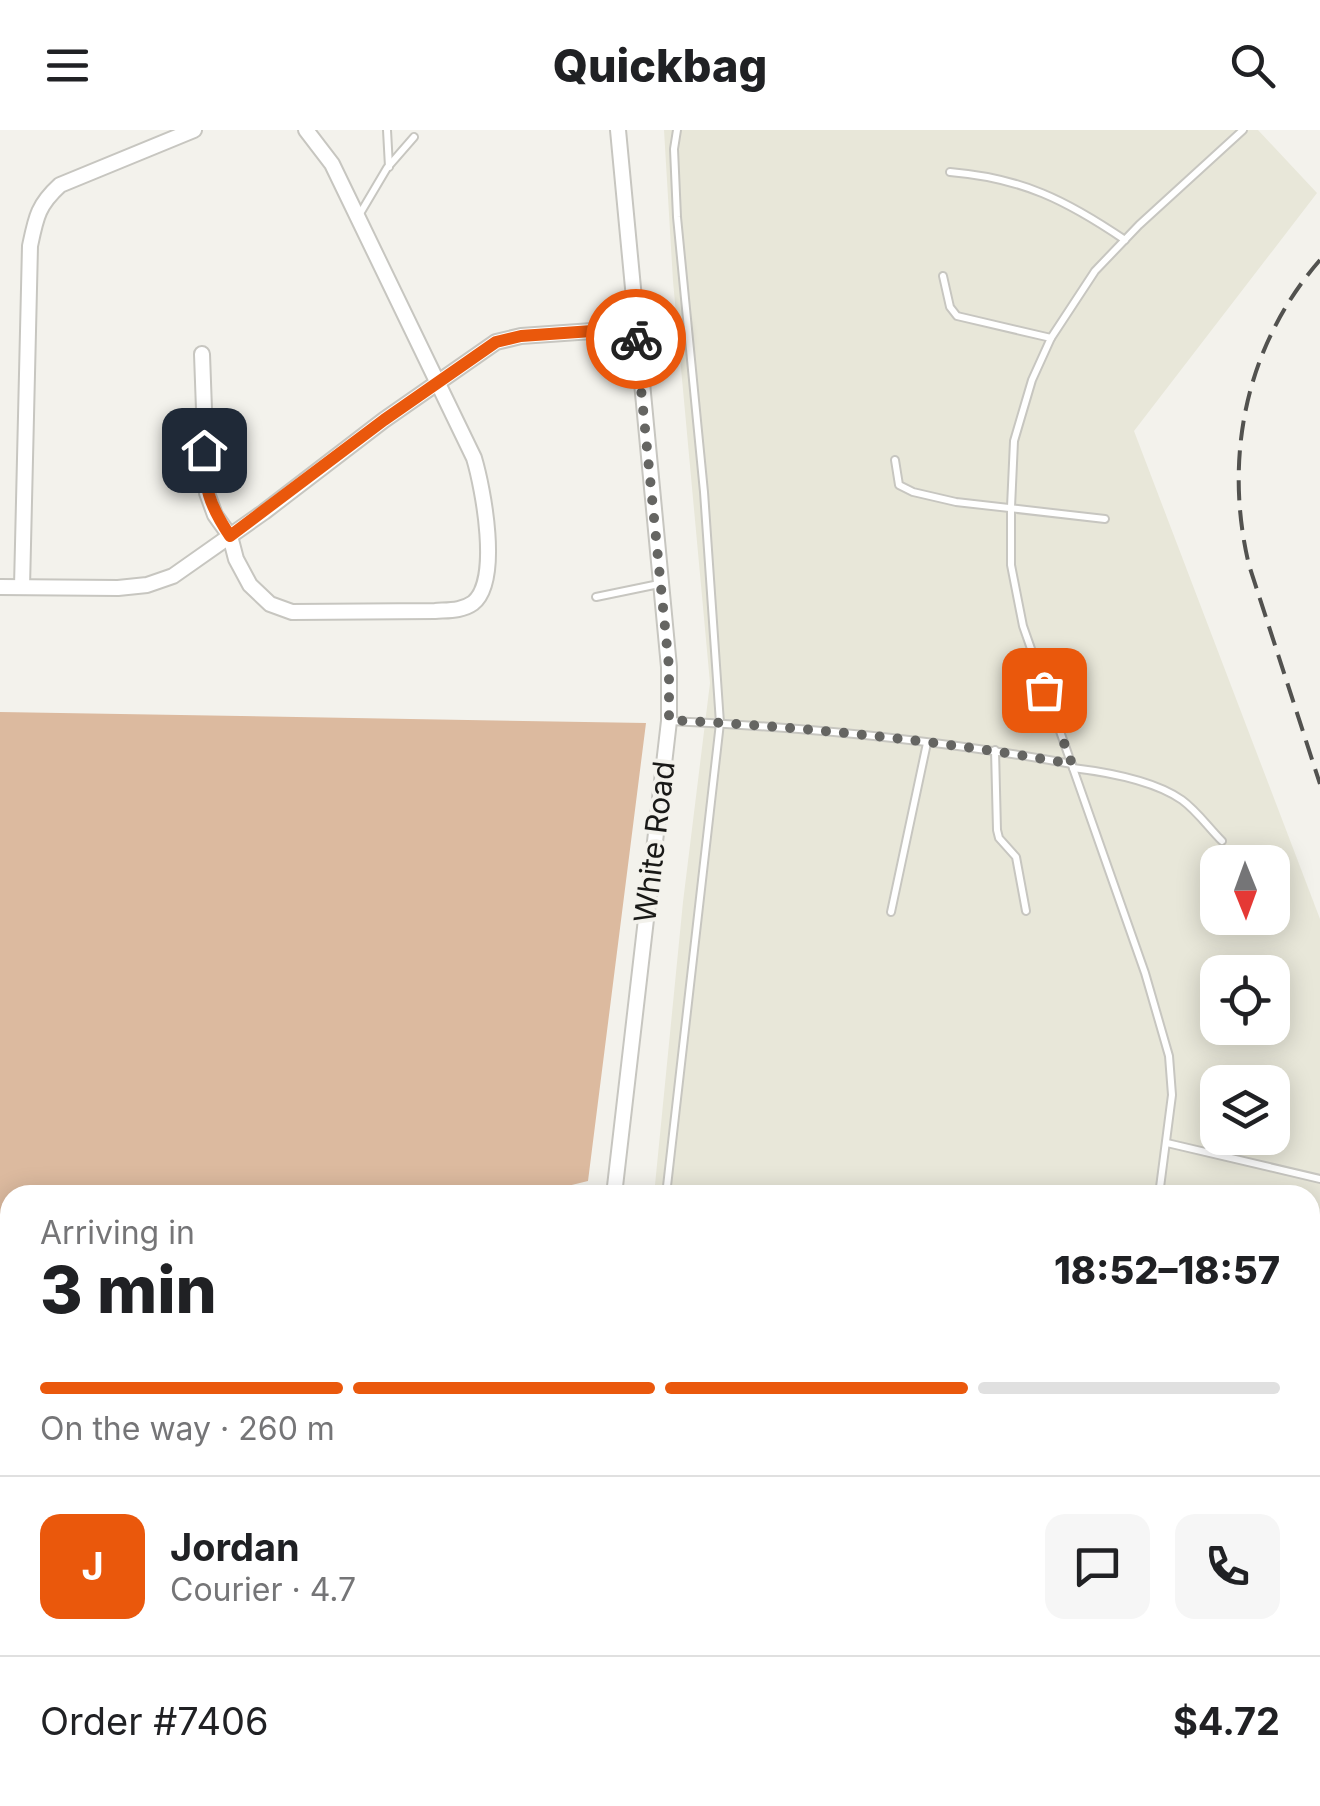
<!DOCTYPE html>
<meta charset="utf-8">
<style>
body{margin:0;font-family:Inter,sans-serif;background:#f6f6f6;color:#202124;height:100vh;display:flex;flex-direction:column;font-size:38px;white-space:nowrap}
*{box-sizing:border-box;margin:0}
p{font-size:32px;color:#757577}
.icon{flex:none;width:55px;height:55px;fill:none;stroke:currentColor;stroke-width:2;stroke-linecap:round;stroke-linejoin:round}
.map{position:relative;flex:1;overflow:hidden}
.details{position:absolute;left:0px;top:1055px;width:1320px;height:622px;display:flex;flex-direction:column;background:#fff;border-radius:30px 30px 0 0;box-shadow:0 5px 25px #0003}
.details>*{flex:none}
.needle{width:65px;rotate:179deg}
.controls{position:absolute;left:1200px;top:715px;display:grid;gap:20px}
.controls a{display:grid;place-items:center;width:90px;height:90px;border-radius:20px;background:#fff;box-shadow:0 5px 25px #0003;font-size:50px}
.pin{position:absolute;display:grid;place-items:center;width:85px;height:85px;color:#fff;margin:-42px;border-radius:20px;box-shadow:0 5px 15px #0006}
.courier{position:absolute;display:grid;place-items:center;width:100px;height:100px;margin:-50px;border:8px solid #ea580c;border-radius:50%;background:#fff;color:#222;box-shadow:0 2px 12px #0007}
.head em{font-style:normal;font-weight:800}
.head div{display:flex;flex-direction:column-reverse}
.head{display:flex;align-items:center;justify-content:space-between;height:170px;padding:0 40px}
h1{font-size:65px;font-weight:800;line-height:75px}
.bar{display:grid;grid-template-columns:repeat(4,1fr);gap:15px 10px;align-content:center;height:120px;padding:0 40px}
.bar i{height:12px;border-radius:8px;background:#e0e0e0}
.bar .on{background:#ea580c}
.bar p{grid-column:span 4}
.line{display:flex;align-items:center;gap:25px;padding:0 40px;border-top:2px solid #e0e0e0}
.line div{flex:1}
.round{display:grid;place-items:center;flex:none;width:105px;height:105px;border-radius:20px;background:#f6f6f6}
header{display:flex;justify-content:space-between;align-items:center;height:130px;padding:0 40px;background:#fff;font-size:45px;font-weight:800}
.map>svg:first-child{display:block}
.built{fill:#e8e7d9;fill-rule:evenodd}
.green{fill:#dcba9f}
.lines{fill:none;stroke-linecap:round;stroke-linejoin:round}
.lane-casing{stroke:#c7c6c0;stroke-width:10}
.street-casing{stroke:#c7c6c0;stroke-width:18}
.lane{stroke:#fff;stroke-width:6}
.street{stroke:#fff;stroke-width:14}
.rail{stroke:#52524f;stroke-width:4;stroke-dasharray:20 10;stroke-linecap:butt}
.lane-bridge-casing{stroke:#c7c6c0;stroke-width:10;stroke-linecap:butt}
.lane-bridge{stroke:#fff;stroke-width:6}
.done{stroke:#656562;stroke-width:10;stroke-dasharray:0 18}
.route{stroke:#ea580c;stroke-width:12}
.labels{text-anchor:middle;stroke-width:8;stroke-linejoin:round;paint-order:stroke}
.street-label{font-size:30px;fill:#191917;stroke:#f3f2ec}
</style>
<header><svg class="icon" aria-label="menu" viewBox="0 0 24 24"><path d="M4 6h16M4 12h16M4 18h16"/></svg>Quickbag<svg class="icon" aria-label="search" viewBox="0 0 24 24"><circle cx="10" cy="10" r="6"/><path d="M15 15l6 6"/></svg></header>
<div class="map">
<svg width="1320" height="1676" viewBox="0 0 1320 1676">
<rect width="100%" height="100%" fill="#f3f2ec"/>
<g class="built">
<path d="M664,0H1258L1317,63L1134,301L1320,789V1357L1310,1376V1065H654L683,772L710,553L673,151ZM1218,732H1272V788H1218ZM1218,842H1272V898H1218ZM1218,952H1272V1008H1218Z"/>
<polygon points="1320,1616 1320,1676 1133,1676 1160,1668 1310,1668 1310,1620"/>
</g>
<polygon class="green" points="0,582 646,593 588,1051 531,1065 10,1065 10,1188 0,1191"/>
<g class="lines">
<defs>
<g id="lane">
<polyline points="387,0 389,37"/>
<path d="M950,42C1022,48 1066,70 1125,110"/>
<polyline points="358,87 387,38 414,7"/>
<polyline points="943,146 950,177 957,186 1051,208"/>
<polyline points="895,330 899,355 913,362 956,372 1105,389"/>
<polyline points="596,467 659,454"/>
<path d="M670,591C805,597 939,610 1072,634"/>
<polyline points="995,620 997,700 999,708 1016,727 1026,781"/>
<path d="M1073,638C1106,642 1155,651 1182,670C1197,681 1209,698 1222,711"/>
<polyline points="891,782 927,613"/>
<polyline points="1167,1013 1320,1049"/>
<polyline points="666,1065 720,593 704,362 677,87 674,19 677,0"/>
<polyline points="1159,1065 1172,965 1169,926 1145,843 1023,496 1011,435 1011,377 1014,311 1032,250 1051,208 1095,141 1139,95 1243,0"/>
</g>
<g id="street">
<path d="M202,224L207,363L215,385L230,406L236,429L250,455L270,474L292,482L435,481C448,480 462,481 473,473C501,451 483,358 474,328L332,34L306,0"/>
<polyline points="0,457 118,458 147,455 173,446 264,382 384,290 496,212 521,206 635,198"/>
<path d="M22,457L30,116C36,87 38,75 60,55L194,0"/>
<polyline points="614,1065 669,591 669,537 618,0"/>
<polyline points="174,1668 178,1676"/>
<polyline points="276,1676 303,1668"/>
</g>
</defs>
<use href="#lane" class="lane-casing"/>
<use href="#street" class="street-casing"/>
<use href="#lane" class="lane"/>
<use href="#street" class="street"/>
<g class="rail">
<path d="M1320,130C1246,215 1223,327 1249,435L1320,654"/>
<polyline points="1310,1533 1320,1527"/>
<polyline points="1310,1558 1320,1554"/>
<polyline points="993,1676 1014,1668"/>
</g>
<defs>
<polyline id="lane-bridge" points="999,1676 1001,1668"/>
</defs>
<use href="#lane-bridge" class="lane-bridge-casing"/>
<use href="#lane-bridge" class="lane-bridge"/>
</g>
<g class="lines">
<path class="done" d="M636,209L669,537V590C804,597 939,610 1072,634L1044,560"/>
<path class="route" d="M204,320C205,359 208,373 230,406L384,290L496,212L521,206L635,198L636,209"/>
</g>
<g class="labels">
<g class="street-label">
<text transform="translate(655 712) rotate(-83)" y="10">White Road</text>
</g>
</g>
</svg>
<div class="controls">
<a><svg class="needle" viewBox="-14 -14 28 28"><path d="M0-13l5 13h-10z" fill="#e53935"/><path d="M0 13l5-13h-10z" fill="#757577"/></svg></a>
<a><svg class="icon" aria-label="locate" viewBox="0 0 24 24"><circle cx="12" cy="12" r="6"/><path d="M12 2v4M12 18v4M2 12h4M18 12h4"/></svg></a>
<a><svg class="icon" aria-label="layers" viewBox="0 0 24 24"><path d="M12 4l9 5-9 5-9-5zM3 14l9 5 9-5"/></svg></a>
</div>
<div class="pin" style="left:1044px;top:560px;background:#ea580c"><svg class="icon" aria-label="bag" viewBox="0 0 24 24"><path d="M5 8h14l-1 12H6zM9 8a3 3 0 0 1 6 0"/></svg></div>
<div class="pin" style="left:204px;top:320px;background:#1f2937"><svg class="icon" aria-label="home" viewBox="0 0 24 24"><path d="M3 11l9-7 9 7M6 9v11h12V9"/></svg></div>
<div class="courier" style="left:636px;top:209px"><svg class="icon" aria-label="bike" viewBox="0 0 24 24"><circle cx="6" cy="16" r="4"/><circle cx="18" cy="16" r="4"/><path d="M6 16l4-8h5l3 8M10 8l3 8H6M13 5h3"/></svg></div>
<section class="details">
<div class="head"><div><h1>3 min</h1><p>Arriving in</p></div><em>18:52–18:57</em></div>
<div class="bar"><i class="on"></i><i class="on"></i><i class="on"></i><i></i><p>On the way · 260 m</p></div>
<div class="line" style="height:180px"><b class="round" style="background:#ea580c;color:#fff">J</b><div><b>Jordan</b><p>Courier · 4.7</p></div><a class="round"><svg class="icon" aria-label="chat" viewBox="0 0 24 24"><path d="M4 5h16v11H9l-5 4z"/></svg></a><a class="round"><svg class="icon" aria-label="phone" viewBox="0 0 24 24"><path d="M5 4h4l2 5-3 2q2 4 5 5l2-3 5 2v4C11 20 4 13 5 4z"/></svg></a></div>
<div class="line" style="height:130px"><div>Order #7406</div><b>$4.72</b></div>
</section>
</div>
